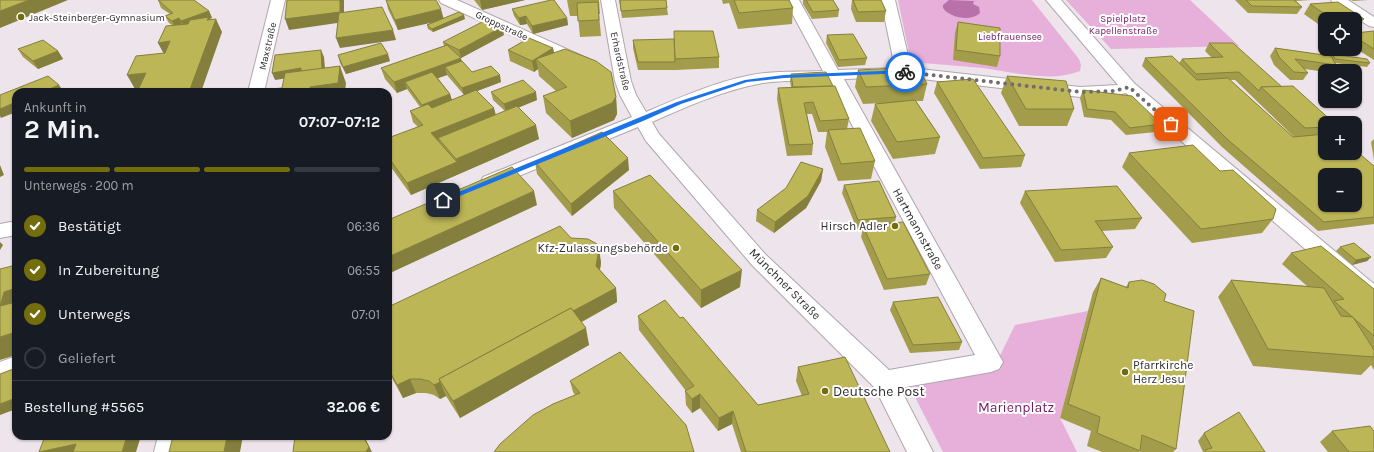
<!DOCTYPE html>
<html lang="de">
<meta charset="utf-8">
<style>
body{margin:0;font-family:Karla,sans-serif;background:#20242c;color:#f1f3f6;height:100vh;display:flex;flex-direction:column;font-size:15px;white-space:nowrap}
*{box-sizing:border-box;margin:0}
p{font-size:13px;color:#9ea1a6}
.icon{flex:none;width:22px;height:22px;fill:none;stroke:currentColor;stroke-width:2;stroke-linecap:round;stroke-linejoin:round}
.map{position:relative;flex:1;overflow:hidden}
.sheet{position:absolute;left:12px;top:88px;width:380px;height:352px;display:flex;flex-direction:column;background:#171b24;border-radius:12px;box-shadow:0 1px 3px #0004}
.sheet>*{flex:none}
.tools{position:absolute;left:1318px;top:12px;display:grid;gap:8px}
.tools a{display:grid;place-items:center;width:44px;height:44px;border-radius:8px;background:#171b24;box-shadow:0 1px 3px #0004;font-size:20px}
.pin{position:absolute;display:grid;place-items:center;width:34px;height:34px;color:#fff;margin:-17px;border-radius:8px;box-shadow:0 2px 6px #0006}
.courier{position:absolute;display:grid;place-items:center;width:40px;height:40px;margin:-20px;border:3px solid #1a73e8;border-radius:50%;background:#fff;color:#222;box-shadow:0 1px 5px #0007}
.summary em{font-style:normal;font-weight:700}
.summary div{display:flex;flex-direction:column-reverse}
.summary{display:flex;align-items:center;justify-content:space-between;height:68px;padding:0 12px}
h1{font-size:26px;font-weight:700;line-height:30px}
.bar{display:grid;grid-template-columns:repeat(4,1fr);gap:6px 4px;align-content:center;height:48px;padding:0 12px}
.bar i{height:5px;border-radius:3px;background:#363941}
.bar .active{background:#746d0c}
.bar p{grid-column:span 4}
.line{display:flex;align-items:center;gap:10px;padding:0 12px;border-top:1px solid #363941}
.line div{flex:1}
ol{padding:0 12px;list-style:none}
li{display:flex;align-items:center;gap:12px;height:44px}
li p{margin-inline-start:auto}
li .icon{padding:4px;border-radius:50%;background:#746d0c;color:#fff;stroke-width:4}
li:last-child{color:#9ea1a6}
li i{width:22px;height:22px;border:2px solid #363941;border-radius:50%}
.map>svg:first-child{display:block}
.green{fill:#e6b0da}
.water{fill:#b971aa}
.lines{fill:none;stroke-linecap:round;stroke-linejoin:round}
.minor-casing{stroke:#b0a6ad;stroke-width:2}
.minor{fill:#fff;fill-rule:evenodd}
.wall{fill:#a39d4b;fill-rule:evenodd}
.shaded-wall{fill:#847f3d}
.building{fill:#bdb657;stroke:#847f3d;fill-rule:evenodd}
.route{fill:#1a73e8}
.done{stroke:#726c71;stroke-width:4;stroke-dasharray:0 7.2}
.poi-dot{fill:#746d0c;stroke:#fff;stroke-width:1.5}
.labels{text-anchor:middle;stroke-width:4;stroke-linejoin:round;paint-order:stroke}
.far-poi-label{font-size:10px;fill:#302c2f;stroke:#fff;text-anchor:start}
.far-park-label{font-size:10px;fill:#731c66;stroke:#fff}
.far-street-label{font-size:10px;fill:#302c2f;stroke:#fff}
.poi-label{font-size:12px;fill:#302c2f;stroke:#fff;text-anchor:end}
.street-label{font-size:12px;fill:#302c2f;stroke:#fff}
.near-poi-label{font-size:14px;fill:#302c2f;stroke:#fff;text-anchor:start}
.near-park-label{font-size:14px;fill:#731c66;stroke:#fff}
</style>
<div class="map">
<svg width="1374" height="452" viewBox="0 0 1374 452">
<rect width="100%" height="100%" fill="#eee4eb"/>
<g class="green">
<path d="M898,0H1032L1079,59L1081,65L1080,71C1049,83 1015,72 982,68C959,66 935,64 911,62Z"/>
<polygon points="1066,0 1190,0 1239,46 1111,49"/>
<polygon points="1088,311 1060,418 1077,452 943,452 916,399 915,384 993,370 1015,325"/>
</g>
<path class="water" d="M949,0L974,1L973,4L979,7L980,13C971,22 950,18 943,8V5Z"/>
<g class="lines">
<defs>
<g id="minor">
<polygon points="271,0 285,0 264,92 248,92"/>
<polygon points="439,0 457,0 589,59 591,62 589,65 583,67 577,65 441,3"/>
<path d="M601,0H615L631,81L636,95L646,112C684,96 724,78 765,73C784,71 804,72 823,71L785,0H799L838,70L895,68L881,0H895L911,68L1080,87L1118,85L1046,0H1061L1135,84L1374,284V304L1366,302L1126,93L1114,96L1080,97L904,77L844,79L1003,362L999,369L991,372L900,388L933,452H907L875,388L752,265L646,141L638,127L497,185L490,187L483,185L481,181L483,177L632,117L620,95L615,81ZM828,80L975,355L889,370L766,255L659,134L652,122C688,106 724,90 763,83C784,80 807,81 828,80Z"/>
<polygon points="1331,0 1348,0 1374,17 1374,27 1369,26 1333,3"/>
<polygon points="16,221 16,235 0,238 0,224"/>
<polygon points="16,356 16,376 0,382 0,362"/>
<polygon points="158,436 184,436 180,452 154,452"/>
</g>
</defs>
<use href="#minor" class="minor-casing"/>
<use href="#minor" class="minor"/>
</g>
<g class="wall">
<polygon points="158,0 209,11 212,18 209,19 222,32 139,88 135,89 164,53 172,25 169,23 165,16 170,14 161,8"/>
<polygon points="386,0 443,18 465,19 433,32 428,29 427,25 436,21 398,30 388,9"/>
<polygon points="474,0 525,0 482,10"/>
<polygon points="567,0 599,0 600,14 599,14 601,36 580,37 578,16 570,16"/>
<polygon points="619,0 666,0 667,8 668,15 622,18"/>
<polygon points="722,0 789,0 793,8 792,24 738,29 729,3 723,4"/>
<polygon points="803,0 833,0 839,10 838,17 812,19 803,4"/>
<polygon points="852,0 881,0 886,11 884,22 856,22 851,9"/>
<polygon points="1235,0 1311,0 1296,1 1302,7 1297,14 1248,13"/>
<polygon points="1351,0 1368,0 1353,1"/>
<polygon points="1310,4 1364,19 1357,29 1355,29 1355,19 1325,19 1325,29 1304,14"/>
<polygon points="512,9 567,18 568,25 533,34 527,24 520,25 514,16"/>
<polygon points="958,22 1000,56 997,67 953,60 955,33"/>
<polygon points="1374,31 1374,60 1355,48 1355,33"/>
<path d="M504,35L461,58L459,57L462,61L472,72L501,82L477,91L496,115L505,111L493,100L491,92L537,100L518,108L539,139L411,195L388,163V138L418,127L413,122L410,111L420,107L407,89L397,93L385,79L381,68L444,46L443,42ZM447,75L464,95L452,100L450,94L438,78Z"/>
<polygon points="827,35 867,58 865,65 838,67 826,43"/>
<polygon points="633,40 719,57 719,68 676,70 638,70 633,48"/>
<path d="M1209,43L1282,87L1325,123V153L1374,166V224L1318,231L1222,147L1142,66L1145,58L1179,63L1182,59L1212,58L1205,51ZM1230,80H1235L1294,137H1293Z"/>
<polygon points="553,48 554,53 616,97 617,114 614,120 572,138 546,113 543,96 556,91 539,76 538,69 534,72 510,61 508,50"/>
<polygon points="1275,48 1331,56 1332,54 1370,63 1367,67 1335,63 1336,65 1332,71 1325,71 1325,72 1305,69 1308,73 1303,80 1290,80 1274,65 1270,56"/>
<polygon points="18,49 58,51 63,59 38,69 23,57"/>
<polygon points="338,55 390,61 346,74 340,63"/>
<polygon points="858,70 927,84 923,101 916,101 940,137 935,154 893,159 871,121 875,104 881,103 863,104 855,87"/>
<polygon points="791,74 849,119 847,129 875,161 871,179 838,181 825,147 827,132 818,132 812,114 807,114 813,144 812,155 787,156 777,99 778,88 791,87 790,81"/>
<polygon points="1007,76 1074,109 1067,126 1019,126 1001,93"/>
<polygon points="937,82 1025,155 1021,167 980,169 934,93"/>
<polygon points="1083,90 1161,124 1156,132 1126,135 1111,120 1084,117 1080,98"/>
<polygon points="1374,139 1374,160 1371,142"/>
<polygon points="1129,153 1220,171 1273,219 1262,233 1192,243 1122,167"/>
<polygon points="535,162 629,170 572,216 537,174"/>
<polygon points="823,169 821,181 806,208 774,233 756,221 757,210"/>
<polygon points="844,185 896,217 895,222 930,274 926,285 884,290 861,237 863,228 857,229 842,193"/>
<polygon points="613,191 740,287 701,308 614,208"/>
<polygon points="1025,191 1142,218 1135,229 1102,231 1113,247 1106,258 1055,262 1020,203"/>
<polygon points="571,238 599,249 601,263 600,270 616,288 617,302 582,322 589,345 460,418 446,396 440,399 434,395 426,393 416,393 403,398 388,371 388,307"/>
<polygon points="1340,247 1371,257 1367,261 1352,265 1336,251"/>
<polygon points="1291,253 1374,289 1374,370 1371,365 1361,375 1253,366 1218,297 1231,280 1307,286 1282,264"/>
<polygon points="1101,278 1126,287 1129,282 1164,301 1176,449 1173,452 1141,452 1139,451 1139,452 1102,452 1087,446 1091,431 1060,418 1093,292"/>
<polygon points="893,302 962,342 959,350 910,353 890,310"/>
<polygon points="638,316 680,318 758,405 802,396 796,381 798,367 890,452 741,452 732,424 718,431 700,408 692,413 686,405 685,391 686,391 639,330"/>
<polygon points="570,381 686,425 575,395 573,392"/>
<polygon points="1332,431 1374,452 1328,452 1320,442"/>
<polygon points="1204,433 1265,452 1203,452 1198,441"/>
</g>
<g class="shaded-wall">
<polygon points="29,0 68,0 0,28 0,11"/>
<polygon points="340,0 344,0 344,22 289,30 285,19"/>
<polygon points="480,0 525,0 482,10"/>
<polygon points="441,9 444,20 398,30 395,20"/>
<polygon points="209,11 212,18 209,19 213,27 216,19 222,32 201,92 189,92 207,20 185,28 181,21"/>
<polygon points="464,15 465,19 433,32 432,29"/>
<polygon points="526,16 527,24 520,25 519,18"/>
<polygon points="179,18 183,26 176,28 172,21"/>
<polygon points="567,18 568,25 533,34 532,26"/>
<polygon points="502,27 504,35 461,58 459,50"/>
<polygon points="393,30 396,40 340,48 336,38"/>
<polygon points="170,41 165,56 158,43"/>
<polygon points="553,48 555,59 536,59 538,69 534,72 532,61"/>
<polygon points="321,50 324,57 326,79 302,76 275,80 272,73"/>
<polygon points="58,51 63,59 38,69 33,61"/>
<polygon points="388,54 390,61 346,74 343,67"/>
<polygon points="461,58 463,69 445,67 447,75 410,88 405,82 407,89 397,93 394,82"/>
<polygon points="340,66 346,83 345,92 309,92 310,87"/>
<polygon points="146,73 153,86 135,89 127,75"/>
<polygon points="500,75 501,82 464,96 462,88"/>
<polygon points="59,85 64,92 42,92"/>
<polygon points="536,92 537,100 506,112 504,104"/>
<polygon points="450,94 452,101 424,112 422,105"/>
<polygon points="616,97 617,114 614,120 572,138 570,121"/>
<polygon points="16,102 16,112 1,118 0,116 0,109"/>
<polygon points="494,108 497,119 438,138 439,142 431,133"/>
<polygon points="536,125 539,139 411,195 407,183 457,162 456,159"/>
<polygon points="628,158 629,170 572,216 571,204"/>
<polygon points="0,165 4,175 0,177"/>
<polygon points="823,169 821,181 806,208 774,233 775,222"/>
<polygon points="534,191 537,205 388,274 388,257"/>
<polygon points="0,242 3,245 0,250"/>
<polygon points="599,249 601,263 598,280 596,266"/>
<polygon points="1371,257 1367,261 1352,265 1356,260"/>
<polygon points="742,270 740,287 701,308 701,290"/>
<polygon points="16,288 16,303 0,307 4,292"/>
<polygon points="616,288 617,302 449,394 441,382"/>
<polygon points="586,328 589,345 460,418 453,401"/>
<polygon points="16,332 16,355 0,360 0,337"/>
<polygon points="410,379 416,393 403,398 397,385"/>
<polygon points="440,382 446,396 440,399 434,385"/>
<polygon points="700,394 700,408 692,413 692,399"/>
<polygon points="16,398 16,409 0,415 0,404"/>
<polygon points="733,411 732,424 718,431 719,418"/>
<polygon points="127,436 141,436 136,452 122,452"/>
<polygon points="227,436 243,436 240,452 224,452"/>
<polygon points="363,436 364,436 372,452 366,452"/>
<polygon points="76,444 84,452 39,452"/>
</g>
<g class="building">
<polygon points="0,0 29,0 0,11"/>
<polygon points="158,0 194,0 209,11 181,21 179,18 172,21 165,16 173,13"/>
<polygon points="287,0 340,0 340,12 285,19"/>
<polygon points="386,0 436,0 441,9 395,20"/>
<polygon points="551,0 554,0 567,18 532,26 526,16 519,18 512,9"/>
<polygon points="620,0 666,0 667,8 621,11"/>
<polygon points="734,0 789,0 793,8 739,13"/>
<polygon points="806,0 833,0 839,10 813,12"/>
<polygon points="853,0 881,0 886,11 858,12"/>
<polygon points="1246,0 1294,0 1302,7 1252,6"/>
<polygon points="598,2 599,20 578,21 577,3"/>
<polygon points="1338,2 1364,19 1332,19 1310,4"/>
<polygon points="382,7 393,30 336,38 339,13"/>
<polygon points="459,12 464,15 432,29 427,25"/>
<polygon points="209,17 207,20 216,19 189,92 153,92 153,91 143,92 137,92 146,73 127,75 136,56 165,53 170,41 158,43 166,26 188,24 190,20"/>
<polygon points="486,20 502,27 459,50 443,42"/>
<polygon points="958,22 1000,28 1000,56 956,50"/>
<polygon points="674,31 713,31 719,57 675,59"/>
<polygon points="1374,31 1374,49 1355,37 1355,33"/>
<polygon points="853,34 867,58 839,60 827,35"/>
<polygon points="529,38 553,48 532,61 508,50"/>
<polygon points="674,39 675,62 638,62 633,40"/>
<polygon points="43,40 58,51 33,61 18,49"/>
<polygon points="381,43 388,54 343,67 338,55"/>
<polygon points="1209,43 1233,43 1282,87 1261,87 1259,91 1239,72 1196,74 1182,59 1223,57"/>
<polygon points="447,45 461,58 394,82 381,68"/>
<polygon points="1275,48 1331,56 1336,65 1295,59 1308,73 1294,72 1279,57"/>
<polygon points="565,49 596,61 611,72 616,97 612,103 570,121 543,96 567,87 536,59"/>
<polygon points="321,50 322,69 301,71 301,68 272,73 275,55"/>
<polygon points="1332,54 1367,59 1370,63 1335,59"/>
<path d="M1172,56L1197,80L1228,78L1293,137L1325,134V153H1355V150L1374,166V217L1324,222L1227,139L1145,58ZM1325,175H1355V205H1325Z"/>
<polygon points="462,61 472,72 491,66 500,75 462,88 445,67"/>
<polygon points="340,66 338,83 310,87 309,92 272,92 272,89 282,88 285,73"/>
<polygon points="918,67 927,84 866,87 858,70"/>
<polygon points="432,72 450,94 422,105 405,82"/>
<polygon points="826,72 833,86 793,87 791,74"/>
<polygon points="48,76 59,85 42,92 16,92 16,102 0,109 0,95"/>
<polygon points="1007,76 1066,81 1074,109 1026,109"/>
<polygon points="973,79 1025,155 983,158 937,82"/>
<polygon points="523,80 536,92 504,104 491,92"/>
<polygon points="835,86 849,119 820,121 813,102 804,103 813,144 789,145 778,88"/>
<polygon points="1293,86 1334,123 1325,123 1325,127 1305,128 1261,87"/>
<polygon points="476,90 494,108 431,133 457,162 407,183 388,157 388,138 423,125 410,111 428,104 432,108"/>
<polygon points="1083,90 1132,96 1161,124 1130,128 1115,112 1087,109"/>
<polygon points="915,100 940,137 897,142 875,104"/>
<polygon points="517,106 536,125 456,159 438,138"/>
<polygon points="860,128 875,161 841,164 828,130"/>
<polygon points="602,132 628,158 571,204 535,162"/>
<polygon points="1193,145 1220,171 1233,170 1276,209 1273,219 1201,229 1129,153"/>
<polygon points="801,162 823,169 808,196 775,222 757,210 786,188"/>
<polygon points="512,167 534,191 388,257 388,220"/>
<polygon points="650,175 742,270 701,290 613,191"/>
<polygon points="879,181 896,217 858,220 844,185"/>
<polygon points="1117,186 1142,218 1095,221 1113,247 1061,250 1025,191"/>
<polygon points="903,222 930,274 887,279 863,226"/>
<polygon points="560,226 571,238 588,239 597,244 599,249 596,266 616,288 573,311 571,308 439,379 440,382 434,385 429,381 420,379 410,379 397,385 388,368 388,307"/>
<polygon points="1354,243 1371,257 1356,260 1340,247"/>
<polygon points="1321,246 1374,289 1374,336 1334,301 1344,299 1291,253"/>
<polygon points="16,265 16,288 4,292 0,306 0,269"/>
<polygon points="1101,278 1128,288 1129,282 1142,280 1154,284 1166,294 1164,301 1194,311 1176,449 1142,435 1140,451 1097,433 1100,417 1068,404"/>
<polygon points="1231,280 1324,288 1341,316 1353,317 1374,350 1374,357 1268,349"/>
<polygon points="938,297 962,342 913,345 893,302"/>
<polygon points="665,300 680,318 683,317 758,405 809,394 798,367 845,357 890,452 746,452 733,411 719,418 700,394 692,399 685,391 694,386 638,316"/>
<polygon points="16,302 16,332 0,337 0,306"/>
<polygon points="571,308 586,328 453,401 439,379"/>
<polygon points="620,352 686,425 694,452 494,452 500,444 533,415 553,404 580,393 570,381"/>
<polygon points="16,368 16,398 0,404 0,374"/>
<polygon points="1239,412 1265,452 1206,452 1205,450 1212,448 1204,433"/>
<polygon points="1370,426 1374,431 1374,452 1349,452 1332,431"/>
<polygon points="45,436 127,436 122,452 73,452 76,444 39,452"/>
<polygon points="173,436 227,436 224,452 169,452"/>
<polygon points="295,436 363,436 369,447 366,452 293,452"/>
</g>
<polygon class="route" points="905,70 907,71 907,73 784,78 747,82 681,104 643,121 445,202 439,200 677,102 745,80 784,75"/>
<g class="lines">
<polyline class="done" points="905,72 1080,92 1114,91 1129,87 1171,124"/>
</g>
<g class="poi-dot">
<circle cx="21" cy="17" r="4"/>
<circle cx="895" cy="226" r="4"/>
<circle cx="676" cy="248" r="4"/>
<circle cx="1125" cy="372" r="4"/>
<circle cx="825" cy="391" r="4"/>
</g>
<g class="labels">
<g class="far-poi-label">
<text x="29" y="21">Jack-Steinberger-Gymnasium</text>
</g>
<g class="far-park-label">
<text x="1123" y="22">Spielplatz<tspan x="1123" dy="12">Kapellenstraße</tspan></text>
<text x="1010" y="40">Liebfrauensee</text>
</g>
<g class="far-street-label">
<text transform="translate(502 25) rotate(25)" y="4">Groppstraße</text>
<text transform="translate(267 46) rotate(-77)" y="4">Maxstraße</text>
<text transform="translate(621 61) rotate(77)" y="4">Erhardstraße</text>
</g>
<g class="poi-label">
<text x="887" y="230">Hirsch Adler</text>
<text x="668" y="252">Kfz-Zulassungsbehörde</text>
<text x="1133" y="369" text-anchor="start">Pfarrkirche<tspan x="1133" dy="14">Herz Jesu</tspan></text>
</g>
<g class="street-label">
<text transform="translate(918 229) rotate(61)" y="4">Hartmannstraße</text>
<text transform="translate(785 284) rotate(45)" y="4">Münchner Straße</text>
</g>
<g class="near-poi-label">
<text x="833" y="396">Deutsche Post</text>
</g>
<g class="near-park-label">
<text x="1016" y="412">Marienplatz</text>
</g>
</g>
</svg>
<div class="tools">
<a><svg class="icon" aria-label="locate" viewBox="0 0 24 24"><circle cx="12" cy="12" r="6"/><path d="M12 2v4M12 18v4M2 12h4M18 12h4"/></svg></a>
<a><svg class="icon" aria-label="layers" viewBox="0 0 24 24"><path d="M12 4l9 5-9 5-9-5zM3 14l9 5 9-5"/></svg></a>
<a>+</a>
<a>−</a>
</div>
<div class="pin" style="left:1171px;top:124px;background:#ea580c"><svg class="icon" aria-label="bag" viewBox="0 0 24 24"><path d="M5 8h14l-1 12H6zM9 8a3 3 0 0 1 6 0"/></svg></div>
<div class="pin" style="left:443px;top:200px;background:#1f2937"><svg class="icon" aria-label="home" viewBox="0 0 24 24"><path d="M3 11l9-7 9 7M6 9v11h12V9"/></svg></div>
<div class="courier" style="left:905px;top:72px"><svg class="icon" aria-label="bike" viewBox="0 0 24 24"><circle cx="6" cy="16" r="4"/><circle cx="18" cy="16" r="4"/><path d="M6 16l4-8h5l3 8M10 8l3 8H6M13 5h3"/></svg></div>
<section class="sheet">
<div class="summary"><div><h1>2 Min.</h1><p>Ankunft in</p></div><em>07:07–07:12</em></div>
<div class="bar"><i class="active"></i><i class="active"></i><i class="active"></i><i></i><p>Unterwegs · 200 m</p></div>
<ol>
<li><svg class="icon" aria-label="check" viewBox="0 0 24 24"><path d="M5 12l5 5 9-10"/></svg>Bestätigt<p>06:36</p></li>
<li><svg class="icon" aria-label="check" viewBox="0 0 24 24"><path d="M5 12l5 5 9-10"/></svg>In Zubereitung<p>06:55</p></li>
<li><svg class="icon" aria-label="check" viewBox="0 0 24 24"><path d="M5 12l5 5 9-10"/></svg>Unterwegs<p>07:01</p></li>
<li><i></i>Geliefert</li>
</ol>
<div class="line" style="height:52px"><div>Bestellung #5565</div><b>32.06 €</b></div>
</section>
</div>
